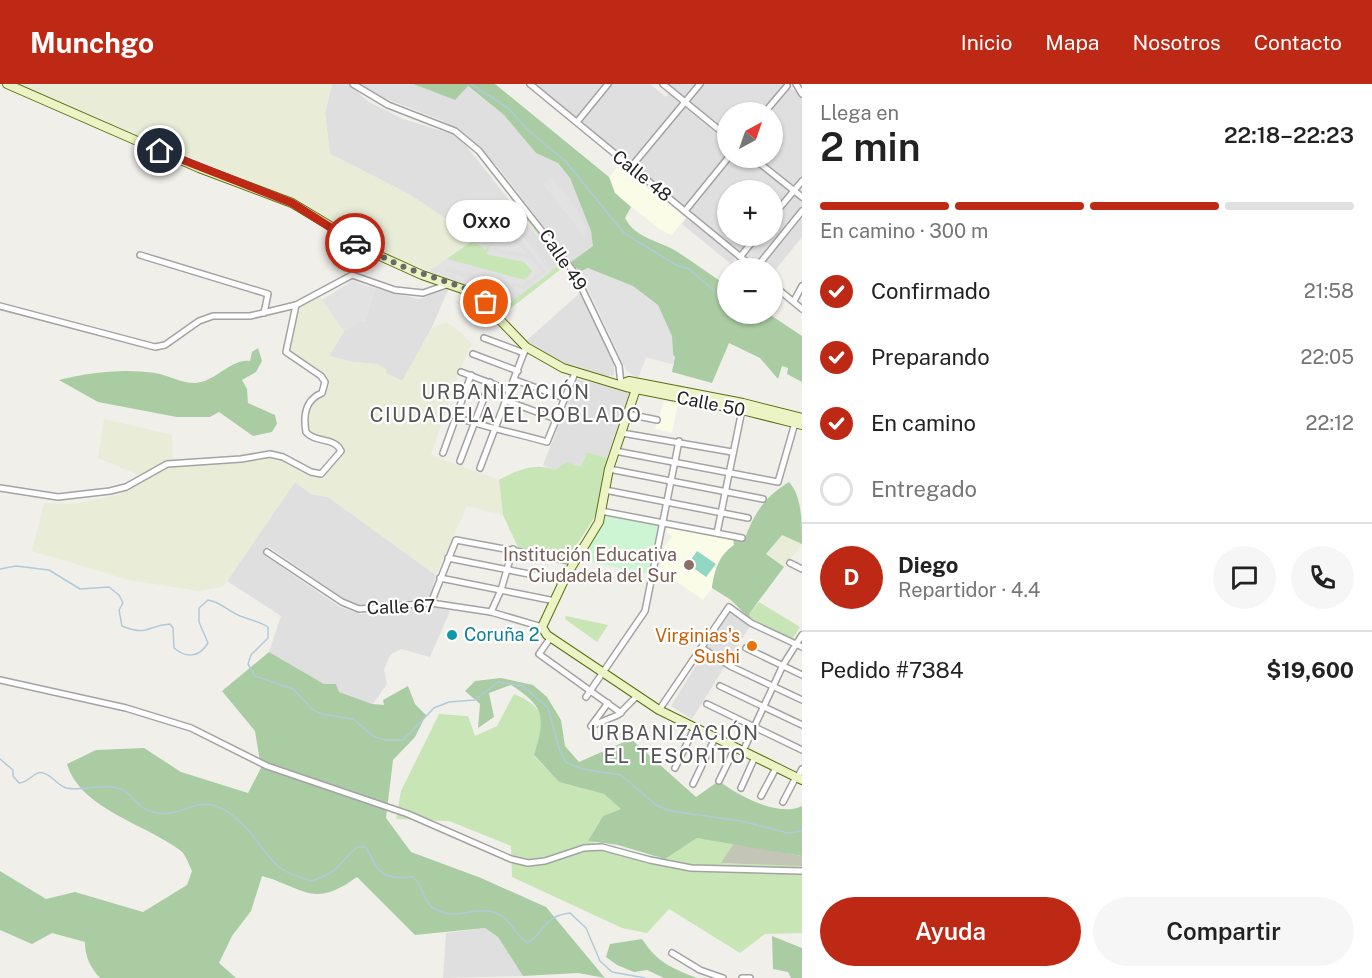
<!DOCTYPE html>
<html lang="es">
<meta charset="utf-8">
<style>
body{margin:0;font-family:"Public Sans",sans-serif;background:#f6f6f6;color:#222;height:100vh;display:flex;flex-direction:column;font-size:22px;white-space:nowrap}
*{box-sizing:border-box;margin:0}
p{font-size:20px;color:#767676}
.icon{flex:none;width:33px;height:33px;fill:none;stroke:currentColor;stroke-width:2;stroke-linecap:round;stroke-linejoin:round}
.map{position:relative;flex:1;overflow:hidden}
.sheet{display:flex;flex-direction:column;background:#fff;width:570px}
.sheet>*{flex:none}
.needle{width:39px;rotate:40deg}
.tools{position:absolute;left:717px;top:18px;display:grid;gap:12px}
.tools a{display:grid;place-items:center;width:66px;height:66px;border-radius:50%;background:#fff;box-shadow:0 2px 4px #0004;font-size:30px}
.pin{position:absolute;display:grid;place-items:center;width:51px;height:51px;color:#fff;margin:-26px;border:3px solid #fff;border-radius:50%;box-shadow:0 2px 6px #0007}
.courier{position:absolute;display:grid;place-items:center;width:60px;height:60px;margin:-30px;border:4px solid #be2916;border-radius:50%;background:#fff;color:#222;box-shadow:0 2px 8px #0007}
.bubble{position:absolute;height:42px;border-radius:21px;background:#fff;box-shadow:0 2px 4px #0004;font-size:20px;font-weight:600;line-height:42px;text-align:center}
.head em{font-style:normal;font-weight:600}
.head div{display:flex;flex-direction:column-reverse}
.head{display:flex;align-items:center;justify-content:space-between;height:102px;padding:0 18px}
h1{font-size:39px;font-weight:600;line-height:45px}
.bar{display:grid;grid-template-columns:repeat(4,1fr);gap:9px 6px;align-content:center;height:72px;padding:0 18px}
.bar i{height:8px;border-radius:4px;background:#e0e0e0}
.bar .selected{background:#be2916}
.bar p{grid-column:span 4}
.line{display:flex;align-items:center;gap:15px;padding:0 18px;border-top:2px solid #e0e0e0}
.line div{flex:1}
.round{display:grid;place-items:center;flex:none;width:63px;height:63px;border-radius:32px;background:#f6f6f6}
ol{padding:0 18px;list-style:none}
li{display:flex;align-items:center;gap:18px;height:66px}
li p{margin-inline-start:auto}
li .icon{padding:6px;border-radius:50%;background:#be2916;color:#fff;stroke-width:4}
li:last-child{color:#767676}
li i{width:33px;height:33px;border:3px solid #e0e0e0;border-radius:50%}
.button{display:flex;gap:12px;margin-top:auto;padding:12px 18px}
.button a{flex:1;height:69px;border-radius:36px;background:#be2916;color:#fff;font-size:24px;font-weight:600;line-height:69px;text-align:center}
.button a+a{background:#f6f6f6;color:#222}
header{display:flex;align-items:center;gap:36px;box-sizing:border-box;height:84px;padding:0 30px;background:#be2916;color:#fff}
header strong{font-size:28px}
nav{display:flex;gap:33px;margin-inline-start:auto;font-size:21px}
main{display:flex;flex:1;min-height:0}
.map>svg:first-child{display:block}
.residential{fill:#e0dfdf;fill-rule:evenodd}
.education{fill:#fafce7}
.construction{fill:#c3c5b6}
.farmland{fill:#e9edd7}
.grass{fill:#c8e5b6}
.forest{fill:#aacca3}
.park{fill:#cdf5d4}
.pitch{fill:#91d7c4}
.parking{fill:#e2e2e2}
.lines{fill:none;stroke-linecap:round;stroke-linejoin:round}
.stream{stroke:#afcbd9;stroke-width:1.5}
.street-casing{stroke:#a3a3a3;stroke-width:8}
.secondary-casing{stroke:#5b7011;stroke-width:10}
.street{stroke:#fff;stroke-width:5}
.secondary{stroke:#ecf4c5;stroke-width:8}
.done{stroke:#6a6a68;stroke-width:6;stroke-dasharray:0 10.8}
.route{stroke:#be2916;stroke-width:8}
.education-dot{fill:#8d6e63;stroke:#fff;stroke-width:2}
.culture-dot{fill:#0f9aa8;stroke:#fff;stroke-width:2}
.food-dot{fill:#e8710a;stroke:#fff;stroke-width:2}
.labels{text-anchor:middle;stroke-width:4.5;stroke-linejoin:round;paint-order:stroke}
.street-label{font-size:18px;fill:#222;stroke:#fff}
.education-label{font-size:18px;fill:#785e54;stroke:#fff;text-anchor:end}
.culture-label{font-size:18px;fill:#0d838f;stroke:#fff;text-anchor:start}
.food-label{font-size:18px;fill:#c56008;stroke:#fff;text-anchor:end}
.neighbourhood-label{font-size:20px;letter-spacing:1.5px;fill:#555;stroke:#fff}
</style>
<header>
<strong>Munchgo</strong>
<nav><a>Inicio</a><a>Mapa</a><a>Nosotros</a><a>Contacto</a></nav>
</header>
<main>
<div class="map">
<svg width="802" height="894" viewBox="0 0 802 894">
<rect width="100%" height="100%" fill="#f1efea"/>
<g class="residential">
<polygon points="332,0 348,0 369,18 403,35 452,50 463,58 560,180 499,227 477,205 429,187 481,150 457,142 407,109 330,70 325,29"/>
<polygon points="360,0 413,0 455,16 467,2 504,31 536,69 558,79 570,94 591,147 594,162 571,178 497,82 466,51 441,36 381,13"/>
<path d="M530,0H650L666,13L671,6L663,0H785L763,28H728V74H772V28H767L789,4L802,10V153L773,189L772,184H765L760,181L756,184ZM728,106H772V152H728Z"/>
<polygon points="687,133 736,174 731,180 682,140"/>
<polygon points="375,204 419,215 449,204 431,245 403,297 387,290 377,280 352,278 329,272 344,247 360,237 365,238"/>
<polygon points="580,209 614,276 614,291 600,293 562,281 526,257"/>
<polygon points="577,295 632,308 608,374 587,368 581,383 555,386 543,381"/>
<polygon points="295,398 311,410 328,413 436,491 430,514 358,521 344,515 269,463 264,471 340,523 361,530 432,522 450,527 430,573 401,565 390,571 384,586 387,600 372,621 339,608 336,600 324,600 269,568 281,532 227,497"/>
<polygon points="729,528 750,542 692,635 671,622"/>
<polygon points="485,844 498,853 523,892 443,894 446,849"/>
</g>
<g class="education">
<polygon points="619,81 685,134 672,151 659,145 615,109 609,93"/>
<polygon points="664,317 678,320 672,349 655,345"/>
<polygon points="668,441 733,453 734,461 720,474 712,504 703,516 660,486 664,463 672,453 667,449"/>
</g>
<polygon class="construction" points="734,759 802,772 802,783 720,779"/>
<g class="farmland">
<polygon points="18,0 332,0 325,29 330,70 407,109 457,142 482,150 429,187 389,172 297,118"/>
<polygon points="319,211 344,247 329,272 352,278 377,280 386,285 387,290 402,297 431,245 438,241 446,239 457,245 472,260 460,285 431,371 499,396 503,431 467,422 436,491 328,413 311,410 295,398 223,503 199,507 129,496 32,467 44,419 73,420 118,411 144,393 98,374 104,335 172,351 173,379 270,370 318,390 339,371 339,362 306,348 307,321 322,309 325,298 286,268 296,221"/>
<polygon points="782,451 802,460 784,483 765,470"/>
</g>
<g class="grass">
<polygon points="520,121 565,182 502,231 499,227 560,180 517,123"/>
<polygon points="473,157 485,166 490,161 487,170 525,178 532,187 525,196 447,175"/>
<path d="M587,368L608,374L598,428L568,474L518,463L503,431L499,396C517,386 535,378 555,386L567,378L581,383Z"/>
<polygon points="759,518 800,543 792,556 751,536 749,530"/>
<polygon points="566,532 608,541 597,558 565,535"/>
<path d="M514,610C550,625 543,639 534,672L559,698L604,710L622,725L603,732L588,757L665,775L697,754L734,759L721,779L802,782V849L765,850L740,869L669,825L647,849L622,844L512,793L511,762L449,737L396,735L401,707L439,630L468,632L475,652L497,642Z"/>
</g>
<g class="forest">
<path d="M413,0H495L609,93L615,109L631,123L625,134C636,155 658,156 676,167C693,178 710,190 727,202L728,230H769L802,252V298L787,290L788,284L782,282L778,295L760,274L729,259L712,299L672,288L675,273L588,184L580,188L571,178L593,162L591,147L570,94L558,79L536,69L504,31L468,2L455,16Z"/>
<path d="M258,264L262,277L256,288L242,296L247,305L248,319L275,331L277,340L272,348L253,352L219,328L210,333H177L98,318L59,296C92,288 126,284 160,290C171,293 185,300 196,299C217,297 230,275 250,277L252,268Z"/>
<path d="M789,398C802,412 802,438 802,460L782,451L766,470L784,483L749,530L751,536L731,516L712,504C714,487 719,471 734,461L733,453L744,456C755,429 763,414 789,398Z"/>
<path d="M269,568L324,600H336L339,608L372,620L384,621L383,616L408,602L415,620L426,631L415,653L393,676L386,734L411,768L481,794L546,823L605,894L578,889L523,892L498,853L485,844L415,851L357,793C313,825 305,804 262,792L251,827L232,852L219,879L236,894H100C90,883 85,873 85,858L52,849L32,860L0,846V787L46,815L75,808L143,828L187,801L192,787C189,781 186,771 181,767C148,741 80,725 67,680L96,666L144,664L181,688L248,709L261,684L255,647L222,607Z"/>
<path d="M501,594L533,601L547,613L561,636L565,662L579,678L631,655L696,713L719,697C737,711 779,734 802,722V772L697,754L665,775L618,761L588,757L603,732L621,725L604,710L559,698L534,671C545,634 546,623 511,601L489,609L494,633L478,644L480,620L465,607L475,597Z"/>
<polygon points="772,852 802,864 802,894 791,894 788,888 773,885"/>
<path d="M642,855C658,879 671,884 697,894H664L647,886L634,888L617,881L606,873L610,860Z"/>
</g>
<polygon class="park" points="605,430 661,440 652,491 581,476"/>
<polygon class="pitch" points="697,467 716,480 706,493 688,480"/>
<g class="parking">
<polygon points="551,94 568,113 585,141 587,144 584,152 543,100"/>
<polygon points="505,150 524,153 551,188 520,211 514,203 524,205 546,188 521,156 504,153 503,157 518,160 527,170 491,163"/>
<polygon points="488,167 531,175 541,187 523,201 446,184 446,187 473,196 472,203 429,187 447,175 524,196 531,192 532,187 524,178 486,170"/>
<polygon points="588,184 633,202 658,221 672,252 674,281 646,273 638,295 626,286 580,188"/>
<polygon points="352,197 375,204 365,238 360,237 344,247 322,216"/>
</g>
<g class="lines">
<g class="stream">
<polyline points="471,0 508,24 527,45 566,78 624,149 676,181 689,185 716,208"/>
<path d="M0,485L16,482L49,486L80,505L109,503L119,511L123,519L119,526L122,542C149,553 147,541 170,540L173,544L174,564C186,574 199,574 208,559L199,538V524L208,516C221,518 228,527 240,532C250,536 259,537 268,543V554L251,571L248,580L255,592L293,605L313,626L322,630L353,635L373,652L385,656H403L434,624L449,618L475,616L498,598L523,602L548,624L560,667L566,678L582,685L621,691L656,721L671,727L741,737L788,749L802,747"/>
<path d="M0,675L13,686V692L19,699C29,699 35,686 43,689C52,691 57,701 66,704C84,708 103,698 121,705C135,711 136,726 158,729C187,733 199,706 232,731C252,745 261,767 278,782C286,790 301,793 311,797C341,788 337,780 357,763H366C380,791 381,795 413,793C423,801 423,818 433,824C456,838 473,822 494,828C511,833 513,850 528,859C546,845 545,832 570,829L586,844L600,877L612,888L645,894"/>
</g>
<defs>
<g id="street">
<polyline points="353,0 388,21 455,47 479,67 574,188 619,282 621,300"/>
<polyline points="530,0 754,184"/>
<polyline points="663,0 728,53"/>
<polyline points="796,0 802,10"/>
<polyline points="765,28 787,2"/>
<polyline points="577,38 608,0"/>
<polyline points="753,74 802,113"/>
<polyline points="631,83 700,0"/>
<polyline points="685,127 728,74"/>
<polyline points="772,133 802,97"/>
<polyline points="140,171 268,210 264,229"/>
<polyline points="740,173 757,152"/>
<polyline points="756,184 802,127"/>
<polyline points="772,200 802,225"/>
<polyline points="794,217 802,202"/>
<polyline points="0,222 155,263 165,261 199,237 213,232 250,232 296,221"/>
<polyline points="484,254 524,269"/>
<polyline points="473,270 518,287"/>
<polyline points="461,288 511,307"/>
<polyline points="515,296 564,314"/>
<polyline points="507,317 556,335"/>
<polyline points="628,330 657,336"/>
<path d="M456,333C487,344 516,349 547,358L575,289"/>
<polyline points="622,349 732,368"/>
<polyline points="615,367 778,398 795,339"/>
<polyline points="443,369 471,291"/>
<polyline points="460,377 490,298"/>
<polyline points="480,384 526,263"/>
<polyline points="609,385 763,415"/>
<path d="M0,404L58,413L110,407L126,403L167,380L241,375L270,370L283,373L311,388L321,390L341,367C335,353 315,359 306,348C303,331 305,316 322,309L325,298L321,292L286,268L296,221L352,191L395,206L423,209L449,200"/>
<polyline points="605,406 748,434"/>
<polyline points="601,427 742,454"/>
<polyline points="717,449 742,326"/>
<polyline points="267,468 342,518 359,525 431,519 491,528 542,543"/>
<polyline points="448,474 564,497"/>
<polyline points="790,479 802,485"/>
<polyline points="440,494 555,517"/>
<polyline points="431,519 456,456 575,478"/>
<polyline points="491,528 501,506 513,465"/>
<polyline points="551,553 539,570 621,629"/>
<polyline points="702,564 730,582 802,616"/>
<polyline points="746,564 802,591"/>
<polyline points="0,596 126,624 191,644 267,682 408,730 511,775 528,779 545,777 584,764 602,763 650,776 691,784 802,787"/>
<polyline points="720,602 802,641"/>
<polyline points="586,613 645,527 679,357"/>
<polyline points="608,619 591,642 618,631 637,612"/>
<polyline points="707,620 802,666"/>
<polyline points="659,626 729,523 751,539 802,563"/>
<polyline points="743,667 783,581 802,551"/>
<polyline points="675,684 695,643"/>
<polyline points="797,694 802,685"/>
<polyline points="719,697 735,664"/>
<polyline points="693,700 715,654"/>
<polyline points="741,704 755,673"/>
<polyline points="761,712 776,684"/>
<polyline points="783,718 796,693"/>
<polyline points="672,869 700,886 723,894"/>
<polyline points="742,894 750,894"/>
</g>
<g id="secondary">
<polyline points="7,0 199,84 292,119 380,172 422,191 474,209 526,263 563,284 626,303 742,326 802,341"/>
<polyline points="621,300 629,297 743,319 802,334"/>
<polyline points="636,305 609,385 599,438 566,492 542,543 547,551 659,626 802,696"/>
</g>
</defs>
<use href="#street" class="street-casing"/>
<use href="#secondary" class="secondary-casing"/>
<use href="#street" class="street"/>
<use href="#secondary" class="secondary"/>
</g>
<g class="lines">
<polyline class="done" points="355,159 401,182 467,205 486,218"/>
<polyline class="route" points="160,67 292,119 355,159"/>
</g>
<circle class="education-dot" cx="689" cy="481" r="6"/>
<circle class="culture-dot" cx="452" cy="551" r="6"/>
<circle class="food-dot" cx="752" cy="562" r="6"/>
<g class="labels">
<g class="street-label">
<text transform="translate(642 92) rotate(39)" y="6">Calle 48</text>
<text transform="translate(563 176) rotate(56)" y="6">Calle 49</text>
<text transform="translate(711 320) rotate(11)" y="6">Calle 50</text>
<text transform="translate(401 523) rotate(-2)" y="6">Calle 67</text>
</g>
<g class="education-label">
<text x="677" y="477">Institución Educativa<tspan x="677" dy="21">Ciudadela del Sur</tspan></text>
</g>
<g class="culture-label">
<text x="464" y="557">Coruña 2</text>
</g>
<g class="food-label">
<text x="740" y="558">Virginias's<tspan x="740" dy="21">Sushi</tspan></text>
</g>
<g class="neighbourhood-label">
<text x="506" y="315">URBANIZACIÓN<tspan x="506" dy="23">CIUDADELA EL POBLADO</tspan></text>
<text x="675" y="656">URBANIZACIÓN<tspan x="675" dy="23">EL TESORITO</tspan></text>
</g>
</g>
</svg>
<div class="tools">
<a><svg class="needle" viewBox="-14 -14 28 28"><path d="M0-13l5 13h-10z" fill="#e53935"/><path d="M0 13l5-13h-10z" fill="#767676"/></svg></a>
<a>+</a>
<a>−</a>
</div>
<div class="pin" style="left:486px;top:218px;background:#ea580c"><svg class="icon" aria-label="bag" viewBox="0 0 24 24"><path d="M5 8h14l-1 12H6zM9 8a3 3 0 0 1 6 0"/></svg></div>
<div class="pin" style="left:160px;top:67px;background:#1f2937"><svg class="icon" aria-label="home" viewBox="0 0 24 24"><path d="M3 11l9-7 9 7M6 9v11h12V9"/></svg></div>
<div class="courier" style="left:355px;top:159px"><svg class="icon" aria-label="car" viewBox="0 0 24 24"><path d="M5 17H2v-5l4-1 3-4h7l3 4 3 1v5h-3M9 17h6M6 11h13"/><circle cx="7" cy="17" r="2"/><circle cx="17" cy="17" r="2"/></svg></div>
<div class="bubble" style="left:446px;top:116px;width:81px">Oxxo</div>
</div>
<section class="sheet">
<div class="head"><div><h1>2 min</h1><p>Llega en</p></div><em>22:18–22:23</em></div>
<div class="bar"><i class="selected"></i><i class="selected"></i><i class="selected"></i><i></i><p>En camino · 300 m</p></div>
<ol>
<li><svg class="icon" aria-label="check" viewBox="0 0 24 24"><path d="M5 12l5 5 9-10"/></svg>Confirmado<p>21:58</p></li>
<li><svg class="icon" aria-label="check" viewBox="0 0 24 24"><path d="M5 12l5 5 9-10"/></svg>Preparando<p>22:05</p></li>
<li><svg class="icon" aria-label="check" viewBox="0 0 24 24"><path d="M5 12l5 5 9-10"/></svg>En camino<p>22:12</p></li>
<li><i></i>Entregado</li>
</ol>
<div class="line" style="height:108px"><b class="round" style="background:#be2916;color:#fff">D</b><div><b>Diego</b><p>Repartidor · 4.4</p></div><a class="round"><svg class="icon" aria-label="chat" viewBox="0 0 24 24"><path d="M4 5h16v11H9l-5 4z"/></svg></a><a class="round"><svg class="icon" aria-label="phone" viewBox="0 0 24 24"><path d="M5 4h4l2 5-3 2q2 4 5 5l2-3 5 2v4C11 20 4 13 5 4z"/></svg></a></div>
<div class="line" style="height:78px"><div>Pedido #7384</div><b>$19,600</b></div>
<div class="button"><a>Ayuda</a><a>Compartir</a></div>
</section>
</main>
